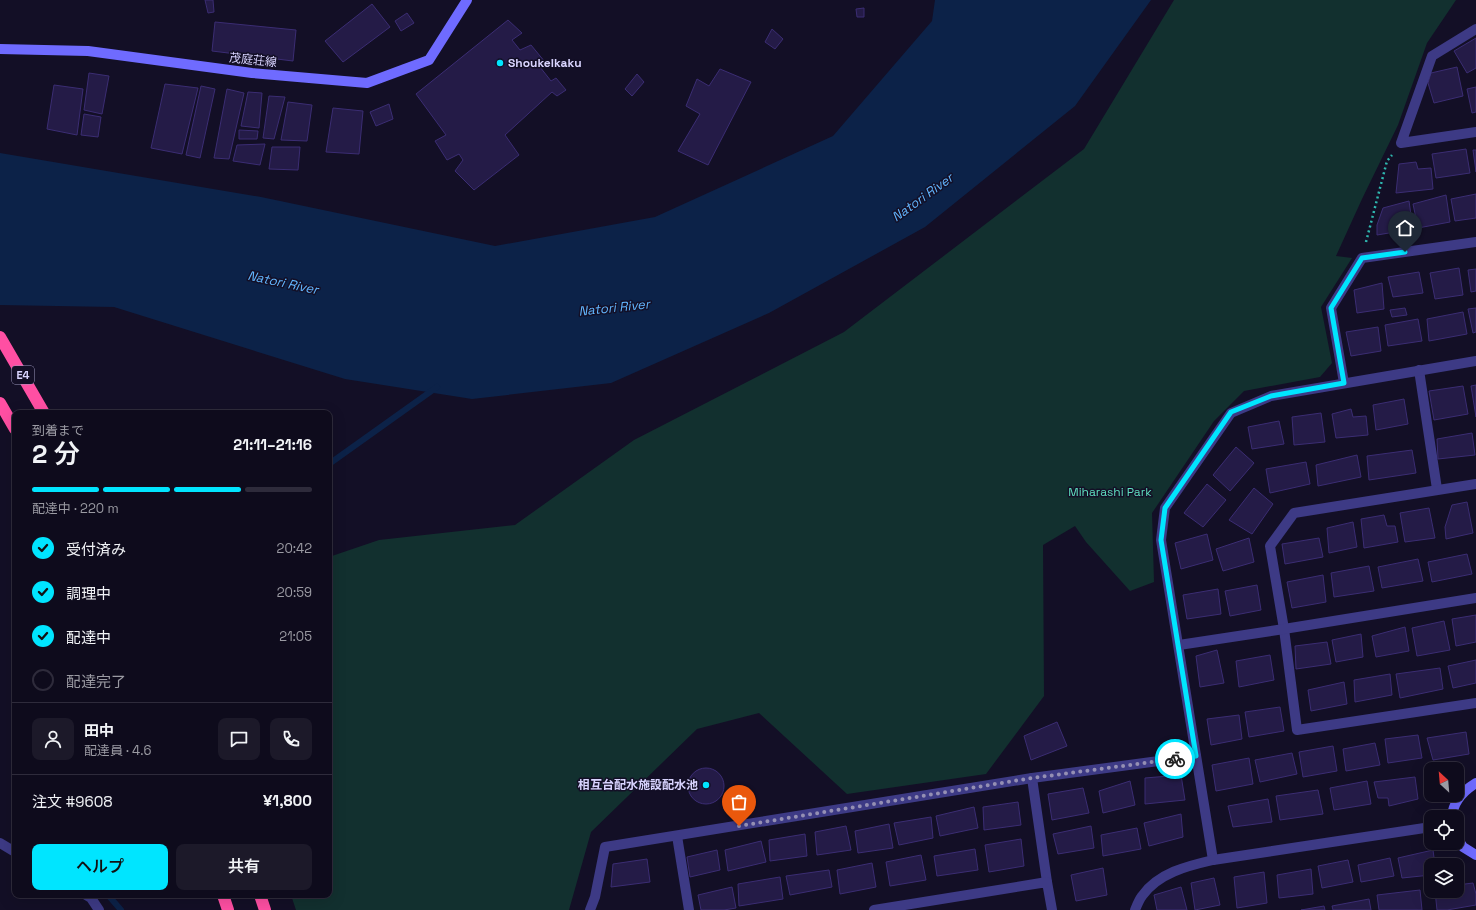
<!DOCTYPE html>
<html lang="ja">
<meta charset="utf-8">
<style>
body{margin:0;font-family:"Space Grotesk","Noto Sans JP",sans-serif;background:#1c1929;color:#f1f3f6;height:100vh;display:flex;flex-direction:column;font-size:15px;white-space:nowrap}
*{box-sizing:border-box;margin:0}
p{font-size:13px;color:#9b9ba3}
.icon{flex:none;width:22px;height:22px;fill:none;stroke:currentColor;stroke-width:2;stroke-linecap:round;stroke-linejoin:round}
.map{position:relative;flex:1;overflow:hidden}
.details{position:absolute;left:12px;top:410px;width:320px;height:488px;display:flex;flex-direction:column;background:#0e0b1c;border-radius:8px;box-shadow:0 4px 16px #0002,0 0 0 1px #2e2b3b}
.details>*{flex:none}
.needle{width:26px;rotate:334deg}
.fabs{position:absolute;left:1424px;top:762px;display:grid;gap:8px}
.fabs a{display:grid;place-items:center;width:40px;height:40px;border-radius:8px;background:#0e0b1c;box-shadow:0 4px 16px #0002,0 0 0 1px #2e2b3b;font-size:20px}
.pin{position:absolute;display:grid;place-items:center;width:34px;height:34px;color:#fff;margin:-41px -17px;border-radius:50% 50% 50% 0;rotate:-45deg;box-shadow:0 0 4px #0007}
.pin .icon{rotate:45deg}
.courier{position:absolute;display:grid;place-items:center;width:40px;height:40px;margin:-20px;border:3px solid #00e5ff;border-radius:50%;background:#fff;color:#222;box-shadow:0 1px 5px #0007}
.summary em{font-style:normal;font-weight:600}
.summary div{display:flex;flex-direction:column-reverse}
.summary{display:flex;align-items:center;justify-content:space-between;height:68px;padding:0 20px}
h1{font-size:26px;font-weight:600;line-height:30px}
.bar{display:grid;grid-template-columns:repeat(4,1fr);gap:6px 4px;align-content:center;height:48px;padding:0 20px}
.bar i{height:5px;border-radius:3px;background:#2e2b3b}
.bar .on{background:#00e5ff}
.bar p{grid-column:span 4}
.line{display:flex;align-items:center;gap:10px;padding:0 20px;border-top:1px solid #2e2b3b}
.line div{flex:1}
.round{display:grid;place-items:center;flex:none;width:42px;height:42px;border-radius:8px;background:#1c1929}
ol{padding:0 20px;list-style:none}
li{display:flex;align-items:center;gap:12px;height:44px}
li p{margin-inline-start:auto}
li .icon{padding:4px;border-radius:50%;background:#00e5ff;color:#111;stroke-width:4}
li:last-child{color:#9b9ba3}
li i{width:22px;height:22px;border:2px solid #2e2b3b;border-radius:50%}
.cta{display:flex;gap:8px;margin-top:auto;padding:8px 20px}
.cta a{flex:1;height:46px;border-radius:8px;background:#00e5ff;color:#111;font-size:16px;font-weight:600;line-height:46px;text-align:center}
.cta a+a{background:#1c1929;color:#f1f3f6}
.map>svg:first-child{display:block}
.green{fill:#12302f}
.water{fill:#0c2248}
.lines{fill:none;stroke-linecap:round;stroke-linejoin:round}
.stream{stroke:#0c2248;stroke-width:6}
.building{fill:#241b47;stroke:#3b2d73}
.path{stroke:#2fb8b0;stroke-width:2.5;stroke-dasharray:2 3;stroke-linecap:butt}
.street{stroke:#3d3a85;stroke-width:10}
.secondary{stroke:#6f6bff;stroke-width:10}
.highway{stroke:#ff4fa3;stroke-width:12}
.done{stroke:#948fb3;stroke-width:4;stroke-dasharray:0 7.2}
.route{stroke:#00e5ff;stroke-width:5}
.poi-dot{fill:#00e5ff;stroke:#130f26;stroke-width:1.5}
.labels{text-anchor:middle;stroke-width:3;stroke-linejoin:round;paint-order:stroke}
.shield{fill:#130f26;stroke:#9e99be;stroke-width:1}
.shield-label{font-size:11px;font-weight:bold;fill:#d9d4ff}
.street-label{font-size:12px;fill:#d9d4ff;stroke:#130f26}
.poi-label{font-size:12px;font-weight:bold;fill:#d9d4ff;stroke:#130f26;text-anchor:start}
.park-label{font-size:12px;fill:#5fe0c0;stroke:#130f26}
.water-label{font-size:13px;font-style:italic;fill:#62b6ff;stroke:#130f26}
</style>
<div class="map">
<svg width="1476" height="910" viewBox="0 0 1476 910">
<rect width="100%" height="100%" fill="#130f26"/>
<polygon class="green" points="1174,0 1456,0 1427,43 1398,125 1362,199 1336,256 1352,258 1321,307 1332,363 1320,377 1244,391 1214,421 1152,513 1154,582 1130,591 1086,542 1075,526 1043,545 1044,696 986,774 847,794 759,713 697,729 591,832 569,910 296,910 291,895 329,895 329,557 379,540 515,525 634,440 844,332 1084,149"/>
<polygon class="water" points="935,0 1151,0 1075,106 925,227 769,313 611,383 472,399 345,379 114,307 0,305 0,153 261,197 495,246 655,217 833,136 932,21"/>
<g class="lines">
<g class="stream">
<polyline points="329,464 437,387"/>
<polyline points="108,895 121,910"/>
</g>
</g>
<g class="building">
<polygon points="205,0 213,0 214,12 208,13"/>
<polygon points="372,4 390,27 343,62 325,41"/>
<polygon points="864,8 864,17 857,17 856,9"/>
<polygon points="407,13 414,23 401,31 395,21"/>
<polygon points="508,20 522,33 512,40 520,50 531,45 545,62 540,67 551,81 556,78 566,90 557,96 552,92 505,135 519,155 474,190 455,171 463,160 459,154 447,160 435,141 446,135 416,94"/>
<polygon points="215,22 296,30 293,61 212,51"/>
<polygon points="772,29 783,39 775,49 765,42"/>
<polygon points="1476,38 1476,68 1467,73 1454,51"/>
<polygon points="1457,67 1463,96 1434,103 1428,83 1431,73"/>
<polygon points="720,69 751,82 708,165 678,151 700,114 686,106 697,79 709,86"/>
<polygon points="89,73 109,76 102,114 84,110"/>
<polygon points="637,74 644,82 632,96 625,89"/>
<polygon points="165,84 198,88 182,154 151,148"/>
<polygon points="54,85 83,89 77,135 47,129"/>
<polygon points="201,86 215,89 200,158 186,155"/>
<polygon points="1476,87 1476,112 1472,113 1467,89"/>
<polygon points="227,89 244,93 229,159 214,158"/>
<polygon points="248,92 262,93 259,128 241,126"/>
<polygon points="269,96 285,97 274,139 263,138"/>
<polygon points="288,102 312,105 307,141 281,140"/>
<polygon points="389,104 393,119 376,126 370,112"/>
<polygon points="333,108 363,111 359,154 326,152"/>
<polygon points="84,114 101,117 98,137 81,135"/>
<polygon points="239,130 258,131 257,139 239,139"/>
<polygon points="265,144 260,165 233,161 237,145"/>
<polygon points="272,147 300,147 298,170 269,169"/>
<polygon points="1466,149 1470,173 1436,178 1432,154"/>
<polygon points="1473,150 1476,150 1476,172"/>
<polygon points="1416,162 1418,169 1431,168 1433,189 1396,193 1399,164"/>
<polygon points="1476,194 1476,218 1455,221 1451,199"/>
<polygon points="1446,195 1450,222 1418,228 1413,204"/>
<polygon points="1409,201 1413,229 1377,235 1377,225 1383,208"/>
<polygon points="1459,268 1463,295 1435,299 1430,273"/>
<polygon points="1476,269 1476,291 1471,292 1468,270"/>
<polygon points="1419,272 1423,293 1393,297 1388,277"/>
<polygon points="1382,283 1384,309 1357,313 1354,290"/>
<polygon points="1405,308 1407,315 1392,317 1390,310"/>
<polygon points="1476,308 1476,332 1473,333 1468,309"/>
<polygon points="1463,312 1467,334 1429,341 1427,319"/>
<polygon points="1418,319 1422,341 1388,346 1385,325"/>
<polygon points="1378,327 1381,351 1351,356 1346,332"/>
<polygon points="1476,385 1476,417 1471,386"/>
<polygon points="1463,386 1468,414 1434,420 1429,391"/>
<polygon points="1404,399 1408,424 1376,430 1373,405"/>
<polygon points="1351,409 1353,417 1366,416 1368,435 1336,438 1332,414"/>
<polygon points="1321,413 1325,442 1294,445 1292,417"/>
<polygon points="1279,421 1284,444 1252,449 1248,427"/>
<polygon points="1472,433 1475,455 1438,459 1437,439"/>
<polygon points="1236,447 1254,463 1230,491 1213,475"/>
<polygon points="1412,450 1416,473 1369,480 1367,456"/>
<polygon points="1357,455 1361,477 1318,486 1316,465"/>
<polygon points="1306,462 1310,484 1270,493 1266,469"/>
<polygon points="1207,484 1226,500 1203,527 1184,513"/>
<polygon points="1254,488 1273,504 1252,534 1229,520"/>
<polygon points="1467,502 1473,533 1446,539 1445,527 1452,505"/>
<polygon points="1429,508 1435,538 1405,542 1400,513"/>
<polygon points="1384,515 1387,526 1395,526 1398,542 1364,548 1361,519"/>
<polygon points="1353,522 1357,547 1329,553 1327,528"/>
<polygon points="1207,534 1213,560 1181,569 1175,543"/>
<polygon points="1249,538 1254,562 1223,571 1216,549"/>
<polygon points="1319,538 1323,557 1285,564 1282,544"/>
<polygon points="1467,554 1472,574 1432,582 1428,562"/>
<polygon points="1418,559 1423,581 1382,588 1378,567"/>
<polygon points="1369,566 1374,591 1334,597 1331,573"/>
<polygon points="1323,575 1326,602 1292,608 1287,582"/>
<polygon points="1257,585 1261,610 1230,616 1225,591"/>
<polygon points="1218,589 1221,614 1187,619 1183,595"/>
<polygon points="1476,615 1476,642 1456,646 1452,619"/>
<polygon points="1444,621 1450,650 1417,656 1412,628"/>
<polygon points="1405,627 1409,651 1376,657 1372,636"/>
<polygon points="1361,634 1363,657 1336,662 1332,640"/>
<polygon points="1327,642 1331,664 1296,669 1295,646"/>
<polygon points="1217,650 1224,683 1200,687 1196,656"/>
<polygon points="1270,655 1274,680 1239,687 1236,661"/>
<polygon points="1476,660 1476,683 1453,688 1448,666"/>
<polygon points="1440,668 1443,689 1400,698 1396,674"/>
<polygon points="1390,674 1392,695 1355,702 1354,680"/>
<polygon points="1344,682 1347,704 1311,711 1308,690"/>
<polygon points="1280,707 1284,731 1249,737 1245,712"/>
<polygon points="1239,715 1242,739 1211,745 1207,719"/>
<polygon points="1057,722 1067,746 1031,760 1024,736"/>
<polygon points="1466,732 1469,754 1433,760 1427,738"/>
<polygon points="1418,735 1422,758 1388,763 1385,739"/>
<polygon points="1375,743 1380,765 1346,771 1343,749"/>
<polygon points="1333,746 1337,771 1303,777 1299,752"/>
<polygon points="1292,753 1297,774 1260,782 1255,760"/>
<polygon points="1249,758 1253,784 1216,791 1212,765"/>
<circle cx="706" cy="786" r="18"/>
<polygon points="1181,775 1185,800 1145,804 1145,778"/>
<polygon points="1415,777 1418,799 1389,806 1388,798 1378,798 1374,782"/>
<polygon points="1130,781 1135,805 1103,813 1099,791"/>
<polygon points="1367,781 1371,804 1334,810 1330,788"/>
<polygon points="1083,788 1089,813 1052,820 1048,794"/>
<polygon points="1318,790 1323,814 1280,820 1276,796"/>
<polygon points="1268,799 1272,822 1233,827 1228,806"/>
<polygon points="1018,802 1021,825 984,830 983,807"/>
<polygon points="974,807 978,828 940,836 936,816"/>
<polygon points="1181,814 1183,837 1149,846 1144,823"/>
<polygon points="931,817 933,838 899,845 894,823"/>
<polygon points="889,824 893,848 858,853 855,831"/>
<polygon points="846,826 851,850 817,855 815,832"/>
<polygon points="1091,826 1094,848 1058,854 1053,834"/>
<polygon points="1137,828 1141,849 1103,856 1101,835"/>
<polygon points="805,834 807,856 770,861 769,840"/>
<polygon points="1021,839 1024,866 989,872 985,845"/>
<polygon points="761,841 766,862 728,871 725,850"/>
<polygon points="975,849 978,870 937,876 934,856"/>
<polygon points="717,850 720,870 690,877 687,857"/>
<polygon points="1433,850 1435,865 1431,865 1431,875 1402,878 1398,858"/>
<polygon points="921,855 926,880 890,886 886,862"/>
<polygon points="1390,858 1394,876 1361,882 1358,865"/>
<polygon points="647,859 650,882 611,887 613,864"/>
<polygon points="1348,860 1353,882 1322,888 1318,866"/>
<polygon points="872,863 876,887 840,894 837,870"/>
<polygon points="1103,868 1107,895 1076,901 1071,875"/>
<polygon points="1311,869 1313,894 1279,898 1277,875"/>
<polygon points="829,870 832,887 790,895 786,876"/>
<polygon points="1264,872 1267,903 1237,908 1234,877"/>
<polygon points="780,877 783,899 739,906 738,884"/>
<polygon points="1214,878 1220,905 1195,910 1191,883"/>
<polygon points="1473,883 1476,894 1476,905 1447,910 1437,910 1435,891 1457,891 1457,885"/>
<polygon points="732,887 736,908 724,910 701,910 698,895"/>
<polygon points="1181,887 1187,910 1157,910 1154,895"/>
<polygon points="1420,890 1422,910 1379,910 1377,895"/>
<polygon points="1369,899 1371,910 1333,910 1332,906"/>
<polygon points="1324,906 1325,910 1301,910"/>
</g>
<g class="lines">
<polyline class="path" points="1366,242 1387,161 1392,155"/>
<g class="street">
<polyline points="1476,29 1432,56 1401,143 1476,132"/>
<polyline points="1419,370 1437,489"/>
<polyline points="1344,383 1331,308 1362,258 1476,242"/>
<polyline points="1476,484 1294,513 1270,546 1284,629 1297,730 1476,703"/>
<polyline points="1179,645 1284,629 1476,598"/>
<polyline points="1032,778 1047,882"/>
<polyline points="677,836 689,910"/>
<polyline points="0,843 15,852"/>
<polyline points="1213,860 1161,540 1165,508 1231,413 1271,396 1476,361"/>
<polyline points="86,895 91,898 99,910"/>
<polyline points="590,910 595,897 605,847 1032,778 1196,756"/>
<polyline points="874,910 1047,882 1052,910"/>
<path d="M1135,910C1137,905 1139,900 1142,896C1158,873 1187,866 1213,860L1431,827"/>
</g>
<g class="secondary">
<polyline points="0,49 88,51 252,73 367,83 429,60 467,0"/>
<path d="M1452,817C1453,801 1463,791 1476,783"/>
<polyline points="1457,838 1463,847 1476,855"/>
</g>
<g class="highway">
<polyline points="0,337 44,413"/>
<polyline points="0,403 15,429"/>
<polyline points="223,895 228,910"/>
<polyline points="260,895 265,910"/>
</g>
</g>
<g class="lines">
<polyline class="done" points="739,826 1032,778 1175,759"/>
<polyline class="route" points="1175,759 1196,756 1161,540 1165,508 1231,412 1271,396 1344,383 1331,308 1362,258 1405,252"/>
</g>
<g class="poi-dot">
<circle cx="500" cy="63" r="4"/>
<circle cx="706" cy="785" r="4"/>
</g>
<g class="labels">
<rect class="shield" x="12" y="366" width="22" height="18" rx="3"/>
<g class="shield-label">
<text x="23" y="379">E4</text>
</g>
<g class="street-label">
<text transform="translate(253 60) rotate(6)" y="4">茂庭荘線</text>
</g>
<g class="poi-label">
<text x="508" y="67">Shoukeikaku</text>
<text x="698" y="789" text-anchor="end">相互台配水施設配水池</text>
</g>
<g class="park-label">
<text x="1110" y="496">Miharashi Park</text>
</g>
<g class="water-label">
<text transform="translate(922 197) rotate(-36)" y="5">Natori River</text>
<text transform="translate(283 282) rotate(12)" y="5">Natori River</text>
<text transform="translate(614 307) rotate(-6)" y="5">Natori River</text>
</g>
</g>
</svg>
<div class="fabs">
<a><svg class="needle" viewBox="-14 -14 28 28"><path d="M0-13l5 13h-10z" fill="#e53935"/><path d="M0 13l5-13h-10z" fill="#9b9ba3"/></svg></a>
<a><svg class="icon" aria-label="locate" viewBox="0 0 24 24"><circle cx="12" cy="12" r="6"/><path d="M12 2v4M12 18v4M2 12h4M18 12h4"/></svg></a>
<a><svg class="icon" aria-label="layers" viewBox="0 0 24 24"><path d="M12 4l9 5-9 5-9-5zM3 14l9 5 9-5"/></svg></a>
</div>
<div class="pin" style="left:739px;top:826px;background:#ea580c"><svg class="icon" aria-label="bag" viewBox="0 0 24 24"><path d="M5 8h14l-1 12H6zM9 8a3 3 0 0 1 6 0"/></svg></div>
<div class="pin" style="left:1405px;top:252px;background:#1f2937"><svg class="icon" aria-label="home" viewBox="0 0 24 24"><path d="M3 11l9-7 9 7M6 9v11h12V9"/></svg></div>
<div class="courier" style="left:1175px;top:759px"><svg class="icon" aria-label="bike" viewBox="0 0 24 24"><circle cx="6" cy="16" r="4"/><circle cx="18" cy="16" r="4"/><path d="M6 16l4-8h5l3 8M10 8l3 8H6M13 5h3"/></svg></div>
<section class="details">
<div class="summary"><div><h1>2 分</h1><p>到着まで</p></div><em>21:11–21:16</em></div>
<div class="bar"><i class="on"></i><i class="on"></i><i class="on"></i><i></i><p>配達中 · 220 m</p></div>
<ol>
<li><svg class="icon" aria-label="check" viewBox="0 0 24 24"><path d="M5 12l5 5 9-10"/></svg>受付済み<p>20:42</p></li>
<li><svg class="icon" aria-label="check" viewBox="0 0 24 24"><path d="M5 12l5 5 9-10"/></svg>調理中<p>20:59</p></li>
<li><svg class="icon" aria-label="check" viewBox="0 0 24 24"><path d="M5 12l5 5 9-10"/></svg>配達中<p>21:05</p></li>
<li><i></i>配達完了</li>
</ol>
<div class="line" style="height:72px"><a class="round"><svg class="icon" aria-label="person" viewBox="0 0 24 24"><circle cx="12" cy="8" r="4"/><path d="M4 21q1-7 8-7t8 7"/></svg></a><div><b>田中</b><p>配達員 · 4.6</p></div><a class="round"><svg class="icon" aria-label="chat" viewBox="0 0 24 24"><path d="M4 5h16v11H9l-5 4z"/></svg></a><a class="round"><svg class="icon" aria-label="phone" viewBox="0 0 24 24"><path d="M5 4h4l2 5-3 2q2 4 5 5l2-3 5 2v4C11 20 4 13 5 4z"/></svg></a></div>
<div class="line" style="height:52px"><div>注文 #9608</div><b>¥1,800</b></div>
<div class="cta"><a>ヘルプ</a><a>共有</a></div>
</section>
</div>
